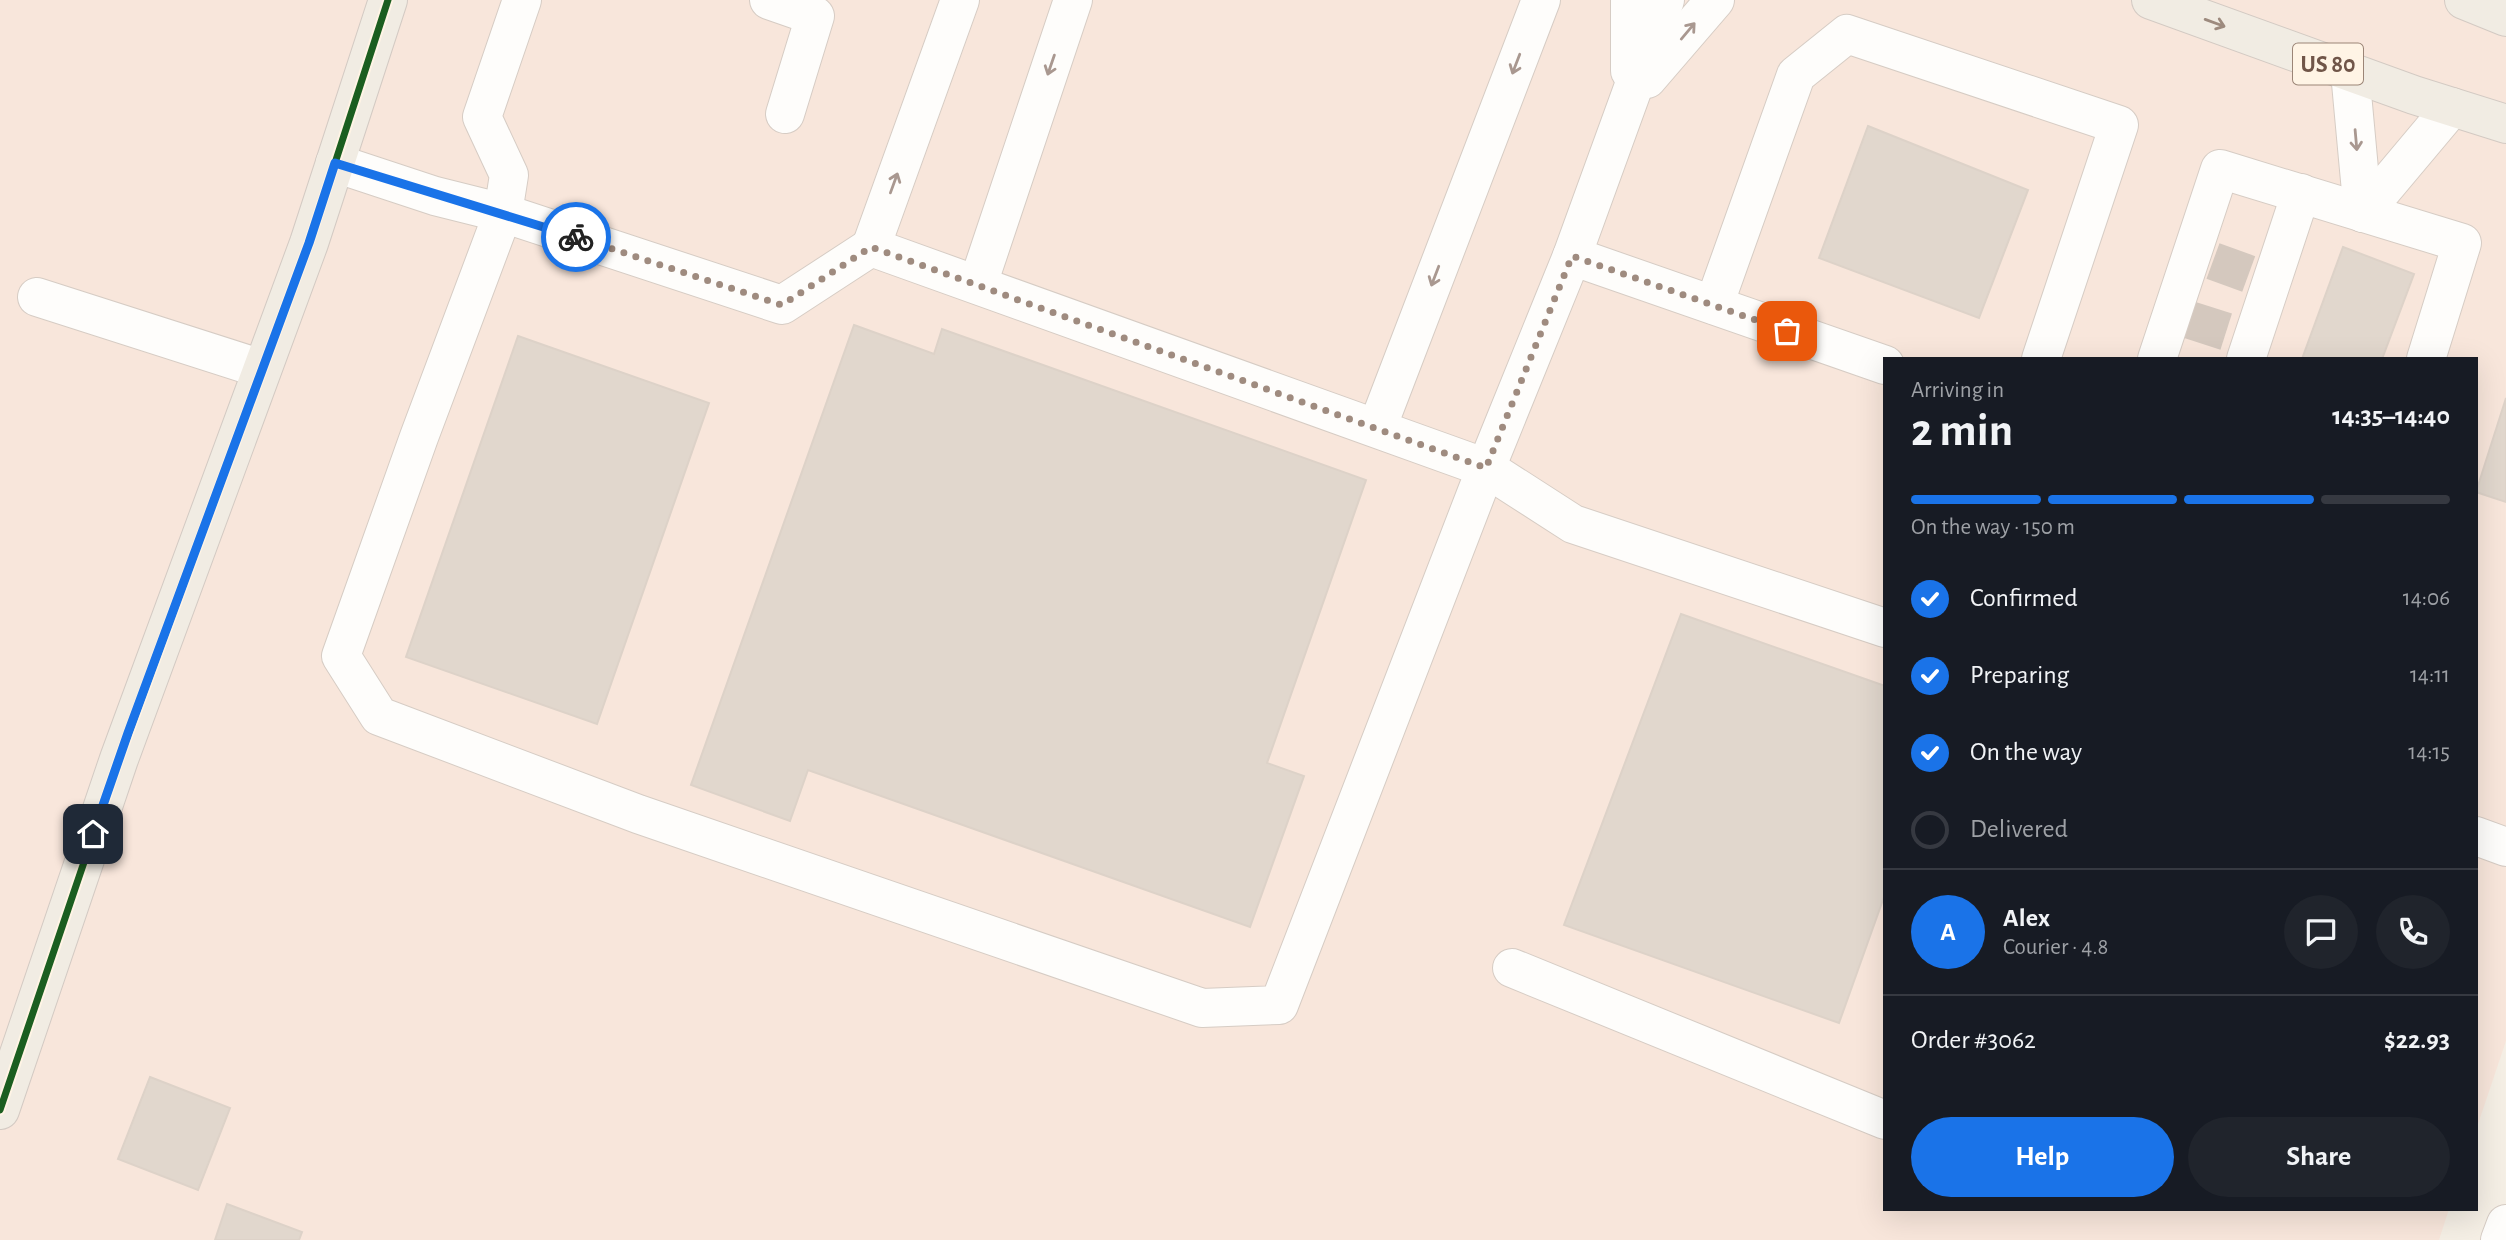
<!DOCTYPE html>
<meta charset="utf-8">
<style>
body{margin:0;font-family:"Alegreya Sans",sans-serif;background:#20242c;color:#f1f3f6;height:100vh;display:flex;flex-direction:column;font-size:26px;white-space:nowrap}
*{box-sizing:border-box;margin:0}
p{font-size:23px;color:#9ea1a6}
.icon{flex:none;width:38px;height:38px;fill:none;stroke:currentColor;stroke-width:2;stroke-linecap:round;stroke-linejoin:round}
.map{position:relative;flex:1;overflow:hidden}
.panel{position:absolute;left:1883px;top:357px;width:595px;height:854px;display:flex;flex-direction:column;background:#171b24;border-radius:0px;box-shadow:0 7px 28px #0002}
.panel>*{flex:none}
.pin{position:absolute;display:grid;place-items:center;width:60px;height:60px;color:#fff;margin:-30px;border-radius:14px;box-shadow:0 4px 10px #0006}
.courier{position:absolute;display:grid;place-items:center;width:70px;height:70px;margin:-35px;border:5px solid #1a73e8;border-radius:50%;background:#fff;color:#222;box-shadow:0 2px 9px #0007}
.headline em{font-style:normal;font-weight:700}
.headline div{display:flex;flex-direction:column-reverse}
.headline{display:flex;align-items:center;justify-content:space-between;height:119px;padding:0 28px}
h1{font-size:46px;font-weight:700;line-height:52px}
.bar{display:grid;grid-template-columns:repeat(4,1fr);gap:10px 7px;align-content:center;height:84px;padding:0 28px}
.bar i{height:9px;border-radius:5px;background:#363941}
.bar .on{background:#1a73e8}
.bar p{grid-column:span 4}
.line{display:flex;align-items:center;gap:18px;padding:0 28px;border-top:2px solid #363941}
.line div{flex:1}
.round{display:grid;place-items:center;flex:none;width:74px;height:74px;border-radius:37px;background:#20242c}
ol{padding:0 28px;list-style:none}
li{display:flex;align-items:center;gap:21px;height:77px}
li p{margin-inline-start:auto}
li .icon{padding:7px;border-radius:50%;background:#1a73e8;color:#fff;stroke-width:4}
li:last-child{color:#9ea1a6}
li i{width:38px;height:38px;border:4px solid #363941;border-radius:50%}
.action{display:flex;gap:14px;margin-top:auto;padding:14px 28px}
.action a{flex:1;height:80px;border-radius:42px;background:#1a73e8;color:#fff;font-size:28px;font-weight:700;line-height:80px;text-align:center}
.action a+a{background:#20242c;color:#f1f3f6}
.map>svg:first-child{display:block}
.commercial{fill:#f8e6db}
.building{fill:#e1d7cd;stroke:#ddd2c8;stroke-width:2}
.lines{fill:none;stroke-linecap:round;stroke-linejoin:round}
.minor-tunnel{stroke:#d4c8be;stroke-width:38;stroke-dasharray:38 19;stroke-linecap:butt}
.minor-casing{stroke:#d6ccc4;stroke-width:40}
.major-casing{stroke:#d3cac3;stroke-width:40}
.minor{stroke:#fefdfb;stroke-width:38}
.major{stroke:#f1ece3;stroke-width:38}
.cycleway-casing{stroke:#fff4e5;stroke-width:11}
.cycleway{stroke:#1b5e20;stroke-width:7}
.oneway{stroke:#9d8a7e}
.oneway2{stroke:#a99890}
.done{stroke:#9f8b7f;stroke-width:7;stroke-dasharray:0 12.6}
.route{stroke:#1a73e8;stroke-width:9}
.labels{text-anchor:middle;stroke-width:6;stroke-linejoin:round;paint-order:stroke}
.shield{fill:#fff4e5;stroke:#9b8577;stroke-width:2}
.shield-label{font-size:24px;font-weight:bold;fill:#705548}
</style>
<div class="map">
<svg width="2506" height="1240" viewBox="0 0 2506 1240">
<rect width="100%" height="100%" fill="#f5efe5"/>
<polygon class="commercial" points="0,0 2506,0 2506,1041 2476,1130 2476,359 1885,359 1885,1209 2449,1209 2439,1240 0,1240"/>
<g class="building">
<polygon points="1868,126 2028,190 1979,318 1819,258"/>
<polygon points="2343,247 2414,274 2382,359 2302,359"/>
<polygon points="854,325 934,354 942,329 1366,480 1267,763 1304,776 1250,927 808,770 790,821 691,785"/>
<polygon points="518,336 709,403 597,724 406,657"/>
<polygon points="2506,398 2506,502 2476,492"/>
<polygon points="1681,614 1885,686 1885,894 1839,1023 1564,925"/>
<polygon points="150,1077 230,1108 198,1190 118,1159"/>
<polygon points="227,1204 302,1232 299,1240 215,1240"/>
</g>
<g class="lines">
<g class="minor-tunnel">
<polyline points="2213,261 2257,277"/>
<polyline points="2190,320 2234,334"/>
</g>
<defs>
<g id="minor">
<polyline points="522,0 482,117 509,175 503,213 419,437 341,656 379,716 638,814 1202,1008 1279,1005 1486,468 1572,256 1665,0"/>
<polyline points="769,0 815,16 785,114"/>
<polyline points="1630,0 1630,71"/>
<polyline points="2350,72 2363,213"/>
<polyline points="1647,79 1715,0"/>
<polyline points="335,163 435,196 503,213 782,305 871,247 1486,468 1573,524 1885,628"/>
<polyline points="2363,213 2452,107"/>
<polyline points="871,247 960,0"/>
<polyline points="1572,256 1885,365"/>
<polyline points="978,284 1073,0"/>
<polyline points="37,297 262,369"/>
<polyline points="1714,305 1796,75 1847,34 2119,125 2041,359"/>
<polyline points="2157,359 2220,169 2462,243 2426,359"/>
<polyline points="2246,359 2301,193"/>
<polyline points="1377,428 1541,0"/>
<polyline points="2476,836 2506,847"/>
<polyline points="1512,968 1885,1120"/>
<polyline points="2500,1240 2506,1224"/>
</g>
<g id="major">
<polyline points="2151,0 2414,95 2506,124"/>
<polyline points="2464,0 2506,17"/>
<polyline points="0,1110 119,759 309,243 388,0"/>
</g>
</defs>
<use href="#minor" class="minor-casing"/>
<use href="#major" class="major-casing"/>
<use href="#minor" class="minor"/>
<use href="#major" class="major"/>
<defs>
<polyline id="cycleway" points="0,1110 119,759 309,243 388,0"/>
</defs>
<use href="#cycleway" class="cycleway-casing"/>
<use href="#cycleway" class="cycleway"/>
</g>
<defs><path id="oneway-shaft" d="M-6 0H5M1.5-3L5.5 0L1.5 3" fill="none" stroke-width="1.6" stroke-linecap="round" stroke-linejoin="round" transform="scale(1.75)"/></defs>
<use class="oneway" href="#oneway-shaft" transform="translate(2215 23) rotate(20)"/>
<g class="oneway2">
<use href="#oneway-shaft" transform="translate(1688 31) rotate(-50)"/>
<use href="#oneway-shaft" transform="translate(1516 64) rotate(111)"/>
<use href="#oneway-shaft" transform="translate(1051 65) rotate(109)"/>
<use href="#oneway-shaft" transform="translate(2356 140) rotate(85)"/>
<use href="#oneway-shaft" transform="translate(894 183) rotate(-70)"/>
<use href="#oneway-shaft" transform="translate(1435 276) rotate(111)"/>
</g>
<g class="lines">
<polyline class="done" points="576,237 782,305 871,247 1486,468 1572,256 1787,331"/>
<polyline class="route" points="93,834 128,733 309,243 335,163 576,237"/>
</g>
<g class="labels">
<rect class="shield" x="2293" y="43.5" width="70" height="41" rx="5"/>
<g class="shield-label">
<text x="2328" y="72">US 80</text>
</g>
</g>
</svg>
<div class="pin" style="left:1787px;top:331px;background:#ea580c"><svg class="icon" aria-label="bag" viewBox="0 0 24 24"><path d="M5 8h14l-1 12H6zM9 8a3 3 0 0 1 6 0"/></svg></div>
<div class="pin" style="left:93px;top:834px;background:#1f2937"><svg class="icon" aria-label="home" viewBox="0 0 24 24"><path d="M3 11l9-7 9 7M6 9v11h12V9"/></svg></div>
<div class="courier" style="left:576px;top:237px"><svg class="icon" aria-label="bike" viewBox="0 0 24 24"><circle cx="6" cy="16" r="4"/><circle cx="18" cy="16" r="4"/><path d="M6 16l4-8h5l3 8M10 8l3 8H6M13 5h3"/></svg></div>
<section class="panel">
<div class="headline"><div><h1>2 min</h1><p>Arriving in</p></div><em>14:35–14:40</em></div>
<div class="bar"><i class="on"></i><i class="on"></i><i class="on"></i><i></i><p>On the way · 150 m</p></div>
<ol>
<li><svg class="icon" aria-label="check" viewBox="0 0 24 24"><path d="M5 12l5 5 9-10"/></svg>Confirmed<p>14:06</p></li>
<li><svg class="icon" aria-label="check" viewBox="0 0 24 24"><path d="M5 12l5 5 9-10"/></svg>Preparing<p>14:11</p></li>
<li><svg class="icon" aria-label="check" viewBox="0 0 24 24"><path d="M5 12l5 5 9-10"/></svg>On the way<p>14:15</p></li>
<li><i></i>Delivered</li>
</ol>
<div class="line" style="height:126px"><b class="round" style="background:#1a73e8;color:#fff">A</b><div><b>Alex</b><p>Courier · 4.8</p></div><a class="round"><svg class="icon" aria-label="chat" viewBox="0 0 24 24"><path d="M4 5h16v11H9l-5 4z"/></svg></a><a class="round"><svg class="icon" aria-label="phone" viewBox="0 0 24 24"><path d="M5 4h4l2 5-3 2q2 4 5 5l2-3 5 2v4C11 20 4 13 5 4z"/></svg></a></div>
<div class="line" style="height:91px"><div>Order #3062</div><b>$22.93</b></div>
<div class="action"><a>Help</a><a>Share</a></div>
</section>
</div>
